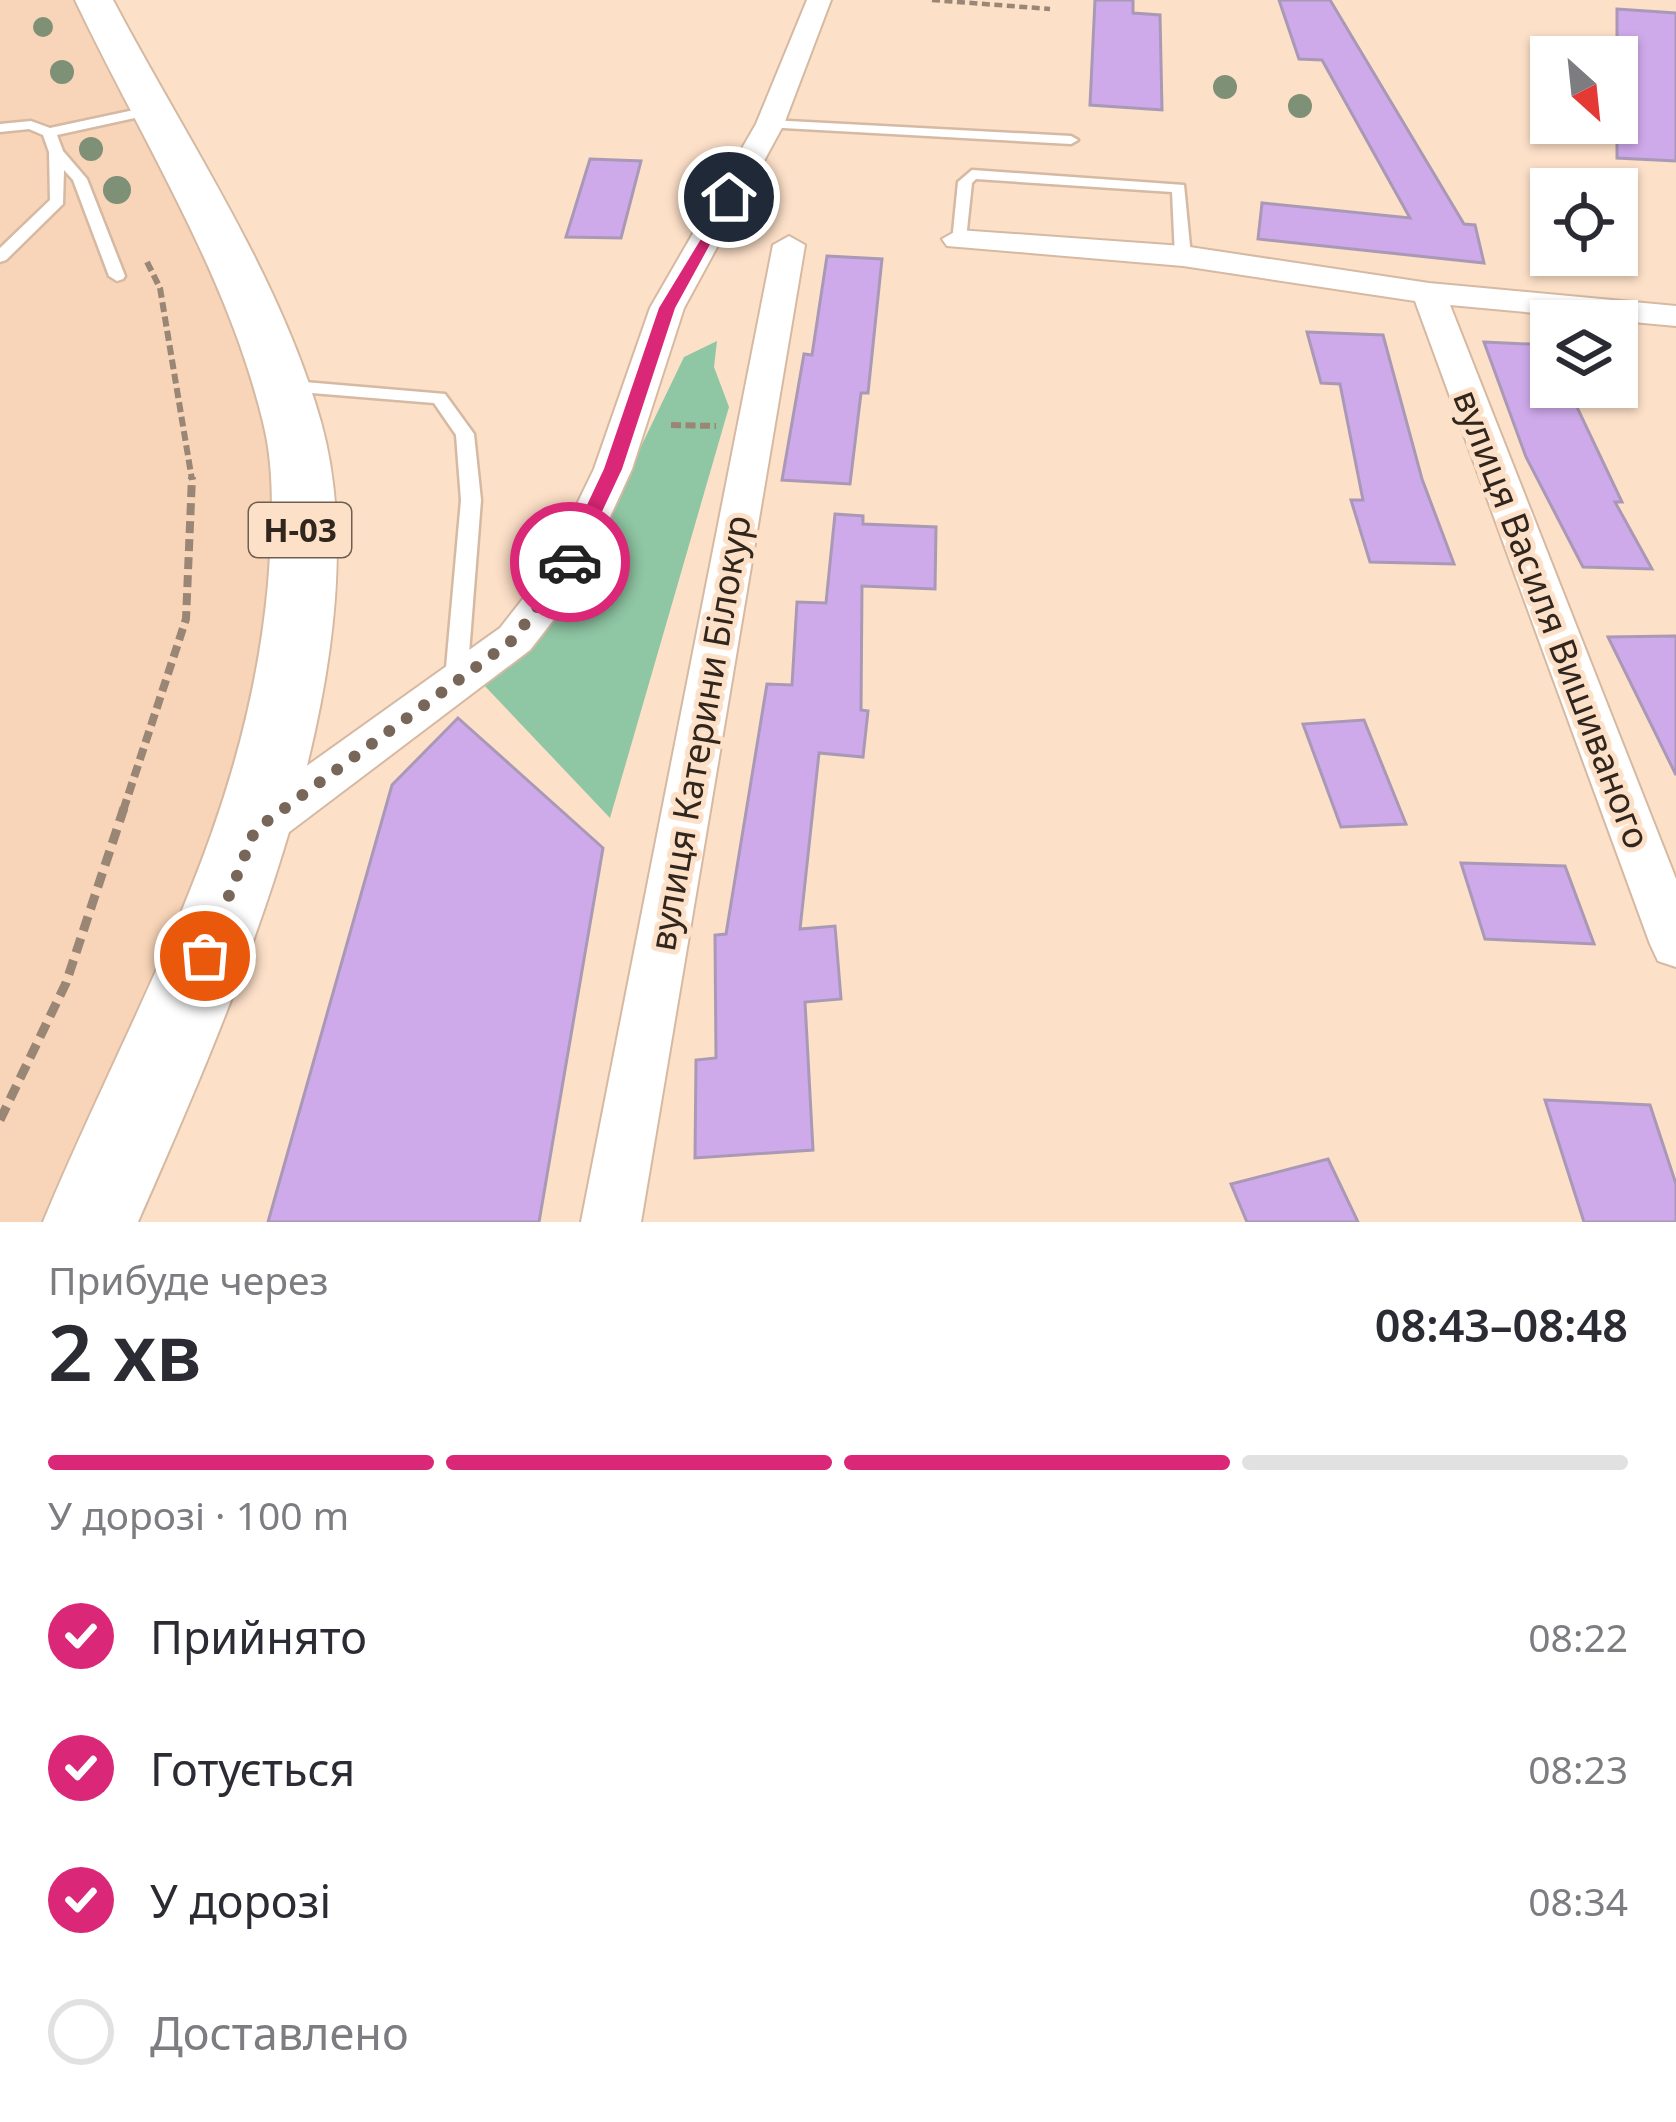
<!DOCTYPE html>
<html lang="uk">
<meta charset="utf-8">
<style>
body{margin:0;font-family:"Noto Sans",sans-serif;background:#f7f7f7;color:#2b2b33;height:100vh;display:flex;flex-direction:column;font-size:45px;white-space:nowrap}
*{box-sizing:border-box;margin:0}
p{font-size:39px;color:#7c7c81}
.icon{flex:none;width:66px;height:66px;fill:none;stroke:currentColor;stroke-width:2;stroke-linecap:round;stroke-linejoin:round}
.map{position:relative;height:1222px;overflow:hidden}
.sheet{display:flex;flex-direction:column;background:#fff;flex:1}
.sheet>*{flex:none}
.needle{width:78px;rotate:153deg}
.buttons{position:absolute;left:1530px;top:36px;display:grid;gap:24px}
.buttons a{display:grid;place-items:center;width:108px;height:108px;border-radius:0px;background:#fff;box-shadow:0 3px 9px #0004;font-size:60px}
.pin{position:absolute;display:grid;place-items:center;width:102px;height:102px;color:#fff;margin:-51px;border:6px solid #fff;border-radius:50%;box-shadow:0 3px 12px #0007}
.courier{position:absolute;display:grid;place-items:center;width:120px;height:120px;margin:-60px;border:9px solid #db2777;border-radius:50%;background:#fff;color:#222;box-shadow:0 3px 15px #0007}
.head em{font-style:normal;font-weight:600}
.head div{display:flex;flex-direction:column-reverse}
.head{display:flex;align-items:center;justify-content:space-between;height:204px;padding:0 48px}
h1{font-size:78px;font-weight:600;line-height:90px}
.bar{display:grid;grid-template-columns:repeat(4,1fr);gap:18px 12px;align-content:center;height:144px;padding:0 48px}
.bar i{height:15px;border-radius:9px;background:#e1e1e2}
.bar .on{background:#db2777}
.bar p{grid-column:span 4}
ol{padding:0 48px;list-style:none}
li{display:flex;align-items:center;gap:36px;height:132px}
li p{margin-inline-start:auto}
li .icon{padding:12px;border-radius:50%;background:#db2777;color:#fff;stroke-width:4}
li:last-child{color:#7c7c81}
li i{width:66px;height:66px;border:6px solid #e1e1e2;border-radius:50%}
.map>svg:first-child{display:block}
.built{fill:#f8d5b8}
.green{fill:#8fc6a3}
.building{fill:#cfaaeb;stroke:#a999b6;stroke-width:3}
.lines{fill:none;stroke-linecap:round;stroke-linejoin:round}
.service-casing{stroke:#d5b9a2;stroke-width:5}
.minor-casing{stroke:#d5b9a2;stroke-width:4}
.primary-casing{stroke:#d5b9a2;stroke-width:4}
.path-far3{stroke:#9a8675;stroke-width:4.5;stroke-dasharray:8 4.5;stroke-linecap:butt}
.path-far2{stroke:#9a8675;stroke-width:6;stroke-dasharray:10 4.5;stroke-linecap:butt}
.path-far1{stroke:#9a8675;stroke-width:8;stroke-dasharray:12 6;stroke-linecap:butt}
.path{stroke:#9a8675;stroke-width:9;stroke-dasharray:15 8;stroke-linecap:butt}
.service{fill:#fff;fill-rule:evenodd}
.minor{fill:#fff;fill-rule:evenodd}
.primary{fill:#fff;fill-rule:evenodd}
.tree{fill:#7e9075}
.route{fill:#db2777}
.done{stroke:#786759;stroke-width:12;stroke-dasharray:0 21.6}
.labels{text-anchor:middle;stroke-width:10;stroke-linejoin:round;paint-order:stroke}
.shield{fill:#fde0c8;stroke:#6e5e50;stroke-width:3}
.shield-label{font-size:33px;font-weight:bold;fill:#30261d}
.street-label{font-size:36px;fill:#30261d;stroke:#fde0c8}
</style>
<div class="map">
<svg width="1676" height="1222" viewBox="0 0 1676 1222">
<rect width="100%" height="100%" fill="#fde0c8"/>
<polygon class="built" points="0,0 79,0 131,115 193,225 272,439 268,664 227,831 124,1079 55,1222 0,1222"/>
<polygon class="green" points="717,341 714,367 729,407 610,818 481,682 635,459 684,357"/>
<g class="building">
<polygon points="1095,0 1133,0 1133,13 1160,15 1162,110 1090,105"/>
<polygon points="1279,0 1330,0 1464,224 1475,225 1484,263 1258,239 1262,203 1410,218 1322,60 1299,59"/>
<polygon points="1617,9 1676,13 1676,161 1617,158"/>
<polygon points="590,159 641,161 621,238 566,237"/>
<polygon points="827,256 882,259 868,393 861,393 850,484 782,480 804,354 812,355"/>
<polygon points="1307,332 1383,335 1422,479 1454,564 1370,562 1351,500 1363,500 1340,384 1321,383"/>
<polygon points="1484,342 1551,345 1551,402 1575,403 1622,502 1615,502 1652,569 1583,567 1526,457"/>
<polygon points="835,514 863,516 863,524 936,527 935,589 862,586 861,710 868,711 863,757 819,753 800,929 835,926 841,999 805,1002 813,1150 695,1158 696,1060 716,1058 715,935 726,934 767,684 792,685 797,602 826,603"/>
<polygon points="1676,636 1676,775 1608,637"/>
<polygon points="458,718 603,848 539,1222 268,1222 392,785"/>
<polygon points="1364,720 1406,824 1341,827 1303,724"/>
<polygon points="1461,863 1565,866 1594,944 1485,939"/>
<polygon points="1545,1100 1650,1105 1676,1184 1676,1222 1584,1222"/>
<polygon points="1328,1159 1358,1222 1247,1222 1231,1184"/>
</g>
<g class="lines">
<defs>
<g id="service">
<polygon points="148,107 153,108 153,114 57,135 63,151 87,179 125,276 123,279 117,281 109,276 73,180 64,170 63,204 6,260 0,262 0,248 50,200 49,152 43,135 29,129 0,132 0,124 31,121 50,128"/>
<polygon points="770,120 1071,136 1078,140 1071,144 765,127 765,121"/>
<polygon points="972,170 1184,185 1191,256 1183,261 1175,256 1172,192 976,179 972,183 966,239 958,244 952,242 958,182"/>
<polygon points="281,380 445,394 474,434 481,500 467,679 464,685 448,685 445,679 461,500 456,435 434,403 275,390 272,386"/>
</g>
<g id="minor">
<polygon points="807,0 831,0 784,124 684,308 632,469 576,591 530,650 272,845 255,851 238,845 231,830 238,815 500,628 544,572 594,469 650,308 756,124"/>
<polygon points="958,230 1183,246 1429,283 1676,306 1676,326 1450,305 1676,879 1676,967 1658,961 1650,944 1415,301 1183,266 947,246 942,239"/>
<polygon points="789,236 805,245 641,1222 581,1222 773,245"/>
</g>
<path id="primary" d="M75,0H113C184,135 280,275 321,422C387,659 232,1007 138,1222H43C133,1005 246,827 268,584C272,532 276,473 263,422C227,273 140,137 75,0Z"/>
</defs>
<use href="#service" class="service-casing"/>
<use href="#minor" class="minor-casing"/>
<use href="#primary" class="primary-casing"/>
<polyline class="path-far3" points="932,0 1050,9"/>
<g class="path-far2">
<polyline points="147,262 160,288 192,480"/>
<polyline points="671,425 716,426"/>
</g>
<polyline class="path-far1" points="123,811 186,619 192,477"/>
<polyline class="path" points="0,1120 66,983 124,808"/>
<use href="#service" class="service"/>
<use href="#minor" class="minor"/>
<use href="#primary" class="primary"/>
</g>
<g class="tree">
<circle cx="43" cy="27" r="10"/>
<circle cx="62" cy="72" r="12"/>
<circle cx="1225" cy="87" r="12"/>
<circle cx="1300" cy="106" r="12"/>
<circle cx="91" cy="149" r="12"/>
<circle cx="117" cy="190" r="14"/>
</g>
<polygon class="route" points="729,193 736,197 675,308 622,469 576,567 563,567 560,562 604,469 659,308"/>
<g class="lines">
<polyline class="done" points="205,956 255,830 514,639 570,562"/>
</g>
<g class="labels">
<rect class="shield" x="249" y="503" width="102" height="54" rx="9"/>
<g class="shield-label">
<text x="300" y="542">Н-03</text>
</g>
<g class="street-label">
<text transform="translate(1552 619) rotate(69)" y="13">вулиця Василя Вишиваного</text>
<text transform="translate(700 733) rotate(-80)" y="13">вулиця Катерини Білокур</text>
</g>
</g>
</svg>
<div class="buttons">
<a><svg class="needle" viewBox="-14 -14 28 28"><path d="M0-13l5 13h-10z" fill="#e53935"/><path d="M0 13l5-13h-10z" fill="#7c7c81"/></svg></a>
<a><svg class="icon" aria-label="locate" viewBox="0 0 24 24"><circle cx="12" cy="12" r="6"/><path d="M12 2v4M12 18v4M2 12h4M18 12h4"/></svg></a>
<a><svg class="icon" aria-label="layers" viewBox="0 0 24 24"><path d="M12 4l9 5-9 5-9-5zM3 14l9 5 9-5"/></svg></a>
</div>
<div class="pin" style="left:205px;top:956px;background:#ea580c"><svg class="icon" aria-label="bag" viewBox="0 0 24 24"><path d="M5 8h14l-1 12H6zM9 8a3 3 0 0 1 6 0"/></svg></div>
<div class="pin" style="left:729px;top:197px;background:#1f2937"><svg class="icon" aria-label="home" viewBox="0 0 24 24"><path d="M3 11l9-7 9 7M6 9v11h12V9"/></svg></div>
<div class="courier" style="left:570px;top:562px"><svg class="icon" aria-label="car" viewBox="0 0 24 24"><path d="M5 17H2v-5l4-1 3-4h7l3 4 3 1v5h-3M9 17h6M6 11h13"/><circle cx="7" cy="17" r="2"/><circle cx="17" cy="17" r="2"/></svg></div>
</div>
<section class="sheet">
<div class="head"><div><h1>2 хв</h1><p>Прибуде через</p></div><em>08:43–08:48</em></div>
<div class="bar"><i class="on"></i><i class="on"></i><i class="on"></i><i></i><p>У дорозі · 100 m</p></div>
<ol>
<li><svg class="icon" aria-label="check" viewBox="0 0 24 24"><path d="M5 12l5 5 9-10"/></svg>Прийнято<p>08:22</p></li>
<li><svg class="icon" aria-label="check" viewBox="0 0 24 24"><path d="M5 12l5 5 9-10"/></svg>Готується<p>08:23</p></li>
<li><svg class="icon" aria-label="check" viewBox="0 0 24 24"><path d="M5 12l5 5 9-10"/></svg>У дорозі<p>08:34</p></li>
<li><i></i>Доставлено</li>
</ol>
</section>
